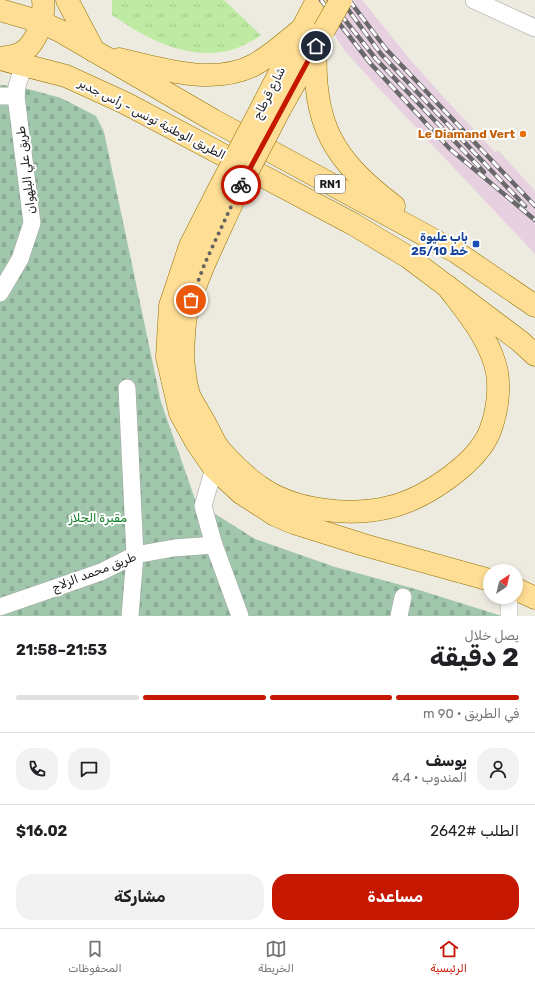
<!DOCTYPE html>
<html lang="ar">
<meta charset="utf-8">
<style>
body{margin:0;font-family:Rubik,Cairo,sans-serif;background:#f2f2f2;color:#202124;direction:rtl;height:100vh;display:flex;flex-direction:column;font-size:15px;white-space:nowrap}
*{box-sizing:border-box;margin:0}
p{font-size:13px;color:#757577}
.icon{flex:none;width:22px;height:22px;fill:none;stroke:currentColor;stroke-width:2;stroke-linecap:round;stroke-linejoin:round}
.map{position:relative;height:616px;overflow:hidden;direction:ltr}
.panel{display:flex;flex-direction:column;background:#fff;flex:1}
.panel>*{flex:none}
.needle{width:26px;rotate:35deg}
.tools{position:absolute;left:483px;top:564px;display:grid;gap:8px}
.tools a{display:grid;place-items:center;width:40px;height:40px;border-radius:50%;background:#fff;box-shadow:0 2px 6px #0003;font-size:20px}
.pin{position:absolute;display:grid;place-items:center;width:34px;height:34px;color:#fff;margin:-17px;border:2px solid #fff;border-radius:50%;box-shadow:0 1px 4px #0007}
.courier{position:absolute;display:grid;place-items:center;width:40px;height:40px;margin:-20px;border:3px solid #c61700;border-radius:50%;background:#fff;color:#222;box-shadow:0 1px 5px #0007}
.headline em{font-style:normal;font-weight:700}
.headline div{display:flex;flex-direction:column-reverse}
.headline{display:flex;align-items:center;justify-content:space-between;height:68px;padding:0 16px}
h1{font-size:26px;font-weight:700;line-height:30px}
.bar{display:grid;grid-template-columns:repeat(4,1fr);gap:6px 4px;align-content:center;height:48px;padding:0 16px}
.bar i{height:5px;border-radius:3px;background:#e0e0e0}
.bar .active{background:#c61700}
.bar p{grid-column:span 4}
.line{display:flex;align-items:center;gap:10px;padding:0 16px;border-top:1px solid #e0e0e0}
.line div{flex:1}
.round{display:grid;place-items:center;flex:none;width:42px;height:42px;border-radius:16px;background:#f2f2f2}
.primary-button{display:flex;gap:8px;margin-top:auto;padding:8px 16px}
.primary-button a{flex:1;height:46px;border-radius:16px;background:#c61700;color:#fff;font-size:16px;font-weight:700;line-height:46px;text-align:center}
.primary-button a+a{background:#f2f2f2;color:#202124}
.dock{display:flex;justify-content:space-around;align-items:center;height:56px;border-top:1px solid #e0e0e0;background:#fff;font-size:11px;color:#757577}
.dock a{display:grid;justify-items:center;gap:2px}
.dock .active{color:#c61700}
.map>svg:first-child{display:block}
.industrial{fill:#e7d1e0}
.grass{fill:url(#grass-tufts)}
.cemetery{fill:url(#cemetery-stones)}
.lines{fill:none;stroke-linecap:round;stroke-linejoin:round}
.minor-casing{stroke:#a2a2a2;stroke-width:18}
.major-casing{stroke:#927300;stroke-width:23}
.minor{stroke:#fff;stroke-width:17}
.major{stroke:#fedd94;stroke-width:22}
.rail-casing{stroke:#696969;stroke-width:4.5}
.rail{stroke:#fff;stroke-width:3;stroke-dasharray:9;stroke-linecap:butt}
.major-bridge-casing{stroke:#927300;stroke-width:23;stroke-linecap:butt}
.major-bridge{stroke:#fedd94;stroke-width:22}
.done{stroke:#646360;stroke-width:4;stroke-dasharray:0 7.2}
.route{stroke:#c61700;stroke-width:5}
.food-dot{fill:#e8710a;stroke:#fff;stroke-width:1.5}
.transit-dot{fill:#1a4fb4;stroke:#fff;stroke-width:1.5}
.labels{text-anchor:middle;stroke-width:4;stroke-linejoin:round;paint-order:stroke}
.shield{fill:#fff;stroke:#5f5f5f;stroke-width:1}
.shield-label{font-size:11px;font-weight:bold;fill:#1b1b1b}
.street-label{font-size:12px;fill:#1b1b1b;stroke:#fff}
.food-label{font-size:12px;font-weight:bold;fill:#c56008;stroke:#fff;text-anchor:end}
.transit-label{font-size:12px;font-weight:bold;fill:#164399;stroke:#fff;text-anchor:end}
.park-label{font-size:12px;fill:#087a1f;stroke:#fff}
</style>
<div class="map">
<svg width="535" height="616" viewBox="0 0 535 616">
<defs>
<pattern id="grass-tufts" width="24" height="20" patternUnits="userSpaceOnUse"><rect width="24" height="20" fill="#beeaa3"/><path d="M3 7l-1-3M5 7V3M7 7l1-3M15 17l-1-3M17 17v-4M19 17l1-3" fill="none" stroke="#a3c88c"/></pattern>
<pattern id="cemetery-stones" width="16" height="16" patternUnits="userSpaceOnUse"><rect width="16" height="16" fill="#a0c7ab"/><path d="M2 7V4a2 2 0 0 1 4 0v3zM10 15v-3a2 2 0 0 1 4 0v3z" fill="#89aa93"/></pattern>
</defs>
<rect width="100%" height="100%" fill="#edeae0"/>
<polygon class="industrial" points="312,0 362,0 413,63 450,104 495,152 498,150 535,191 535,254 360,68 345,51"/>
<path class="grass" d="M112,0H224L261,35C211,71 158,47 112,15Z"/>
<polygon class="cemetery" points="0,85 17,86 61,98 96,116 104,132 161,402 196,502 255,539 335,567 419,590 502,616 0,616"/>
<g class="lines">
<defs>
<g id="minor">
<polyline points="474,0 535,28"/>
<polyline points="0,96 16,96"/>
<polyline points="0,293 20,259 32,223 16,96 17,86 24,64"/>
<polyline points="127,388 135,555 130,616"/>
<polyline points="214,468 203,506 214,545 240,616"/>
<polyline points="509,597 509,616"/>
<polyline points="0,607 101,572 135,555 174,548 214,545"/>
<polyline points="399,616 403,597"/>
</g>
<g id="major">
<polyline points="67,0 94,51"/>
<polyline points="0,10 41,22 60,31 213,120 456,252 535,306"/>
<path d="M316,45C312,123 332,159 394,206"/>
<path d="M0,58C7,57 15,56 21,53C37,44 45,17 43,0"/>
<polyline points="0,59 66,76 125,103 353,224 408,257 521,342 535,355"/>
<path d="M119,59C161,69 214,86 254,65C272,55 287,41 303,28"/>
<polyline points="265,101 317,0"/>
<polyline points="280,109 314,49"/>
<polyline points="221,185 190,246 170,306 167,357 180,413 196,442 214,468 241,493 275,515 294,523 364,545 490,580"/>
<path d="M237,192C220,231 199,270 187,311C184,323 184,339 183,352C183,363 186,388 190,397C195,407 202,417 207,427C211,434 215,444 220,450C230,461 247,478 259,486C293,511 351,517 390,507C424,499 477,464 490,431C498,410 501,384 495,364C486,334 465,310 447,286"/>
<polyline points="516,589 535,598"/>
</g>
</defs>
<use href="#minor" class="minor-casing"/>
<use href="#major" class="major-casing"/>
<use href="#minor" class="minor"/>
<use href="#major" class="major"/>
<defs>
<g id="rail">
<polyline points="321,0 371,64 450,149 535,220"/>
<polyline points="329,0 376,59 484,172"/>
<polyline points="341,0 381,54 525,206"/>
<polyline points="349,0 386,49 535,206"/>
</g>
</defs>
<use href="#rail" class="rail-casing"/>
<use href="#rail" class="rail"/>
<defs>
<g id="major-bridge">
<polyline points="324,30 341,0"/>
<polyline points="221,185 265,101"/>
<polyline points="237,192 280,109"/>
</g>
</defs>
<use href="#major-bridge" class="major-bridge-casing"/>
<use href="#major-bridge" class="major-bridge"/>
</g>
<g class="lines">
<polyline class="done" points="191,300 205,263 241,185"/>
<polyline class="route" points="241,185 316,46"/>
</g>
<circle class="food-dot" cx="523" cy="134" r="4"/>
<rect class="transit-dot" x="472" y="240" width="8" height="8" rx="2"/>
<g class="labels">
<rect class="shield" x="315" y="175" width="30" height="18" rx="3"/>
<g class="shield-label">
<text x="330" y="188">RN1</text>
</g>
<g class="street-label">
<text transform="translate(269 93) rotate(-63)" y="4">شارع قرطاج</text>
<text transform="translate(152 119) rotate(27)" y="4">الطريق الوطنية تونس - رأس جدير</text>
<text transform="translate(26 170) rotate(-97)" y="4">طريق علي البلهوان</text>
<text transform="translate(94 572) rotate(-21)" y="4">طريق محمد الزلاج</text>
</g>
<g class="food-label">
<text x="515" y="138">Le Diamand Vert</text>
</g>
<g class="transit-label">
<text x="468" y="241">باب عليوة<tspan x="468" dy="14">خط 25/10</tspan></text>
</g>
<g class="park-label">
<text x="98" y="522">مقبرة الجلاز</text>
</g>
</g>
</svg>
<div class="tools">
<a><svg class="needle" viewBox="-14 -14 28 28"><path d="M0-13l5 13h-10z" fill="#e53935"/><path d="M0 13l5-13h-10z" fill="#757577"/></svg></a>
</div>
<div class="pin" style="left:191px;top:300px;background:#ea580c"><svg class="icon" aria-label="bag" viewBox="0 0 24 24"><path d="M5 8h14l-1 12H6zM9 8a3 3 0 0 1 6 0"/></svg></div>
<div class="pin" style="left:316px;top:46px;background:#1f2937"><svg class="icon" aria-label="home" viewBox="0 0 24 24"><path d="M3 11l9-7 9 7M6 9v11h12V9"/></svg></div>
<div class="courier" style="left:241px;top:185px"><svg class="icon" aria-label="bike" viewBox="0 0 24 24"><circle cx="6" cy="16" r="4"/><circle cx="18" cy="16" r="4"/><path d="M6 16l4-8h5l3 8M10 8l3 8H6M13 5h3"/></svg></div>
</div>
<section class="panel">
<div class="headline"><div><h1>2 دقيقة</h1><p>يصل خلال</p></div><em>21:53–21:58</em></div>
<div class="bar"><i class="active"></i><i class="active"></i><i class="active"></i><i></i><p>في الطريق · 90 m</p></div>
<div class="line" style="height:72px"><a class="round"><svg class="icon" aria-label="person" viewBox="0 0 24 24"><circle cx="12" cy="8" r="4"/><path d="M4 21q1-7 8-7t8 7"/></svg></a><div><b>يوسف</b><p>المندوب · 4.4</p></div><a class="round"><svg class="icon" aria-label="chat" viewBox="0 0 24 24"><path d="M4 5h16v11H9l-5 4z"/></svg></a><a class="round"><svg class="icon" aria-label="phone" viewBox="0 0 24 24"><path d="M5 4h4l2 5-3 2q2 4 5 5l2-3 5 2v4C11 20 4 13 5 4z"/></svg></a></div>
<div class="line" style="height:52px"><div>الطلب #2642</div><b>$16.02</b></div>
<div class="primary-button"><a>مساعدة</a><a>مشاركة</a></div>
</section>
<nav class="dock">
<a class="active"><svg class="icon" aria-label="home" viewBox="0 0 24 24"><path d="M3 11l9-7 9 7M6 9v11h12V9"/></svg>الرئيسية</a>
<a><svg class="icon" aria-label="map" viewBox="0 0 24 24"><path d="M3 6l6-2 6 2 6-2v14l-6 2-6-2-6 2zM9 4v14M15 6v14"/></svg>الخريطة</a>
<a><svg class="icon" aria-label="saved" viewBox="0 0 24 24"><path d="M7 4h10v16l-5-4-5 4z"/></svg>المحفوظات</a>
</nav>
